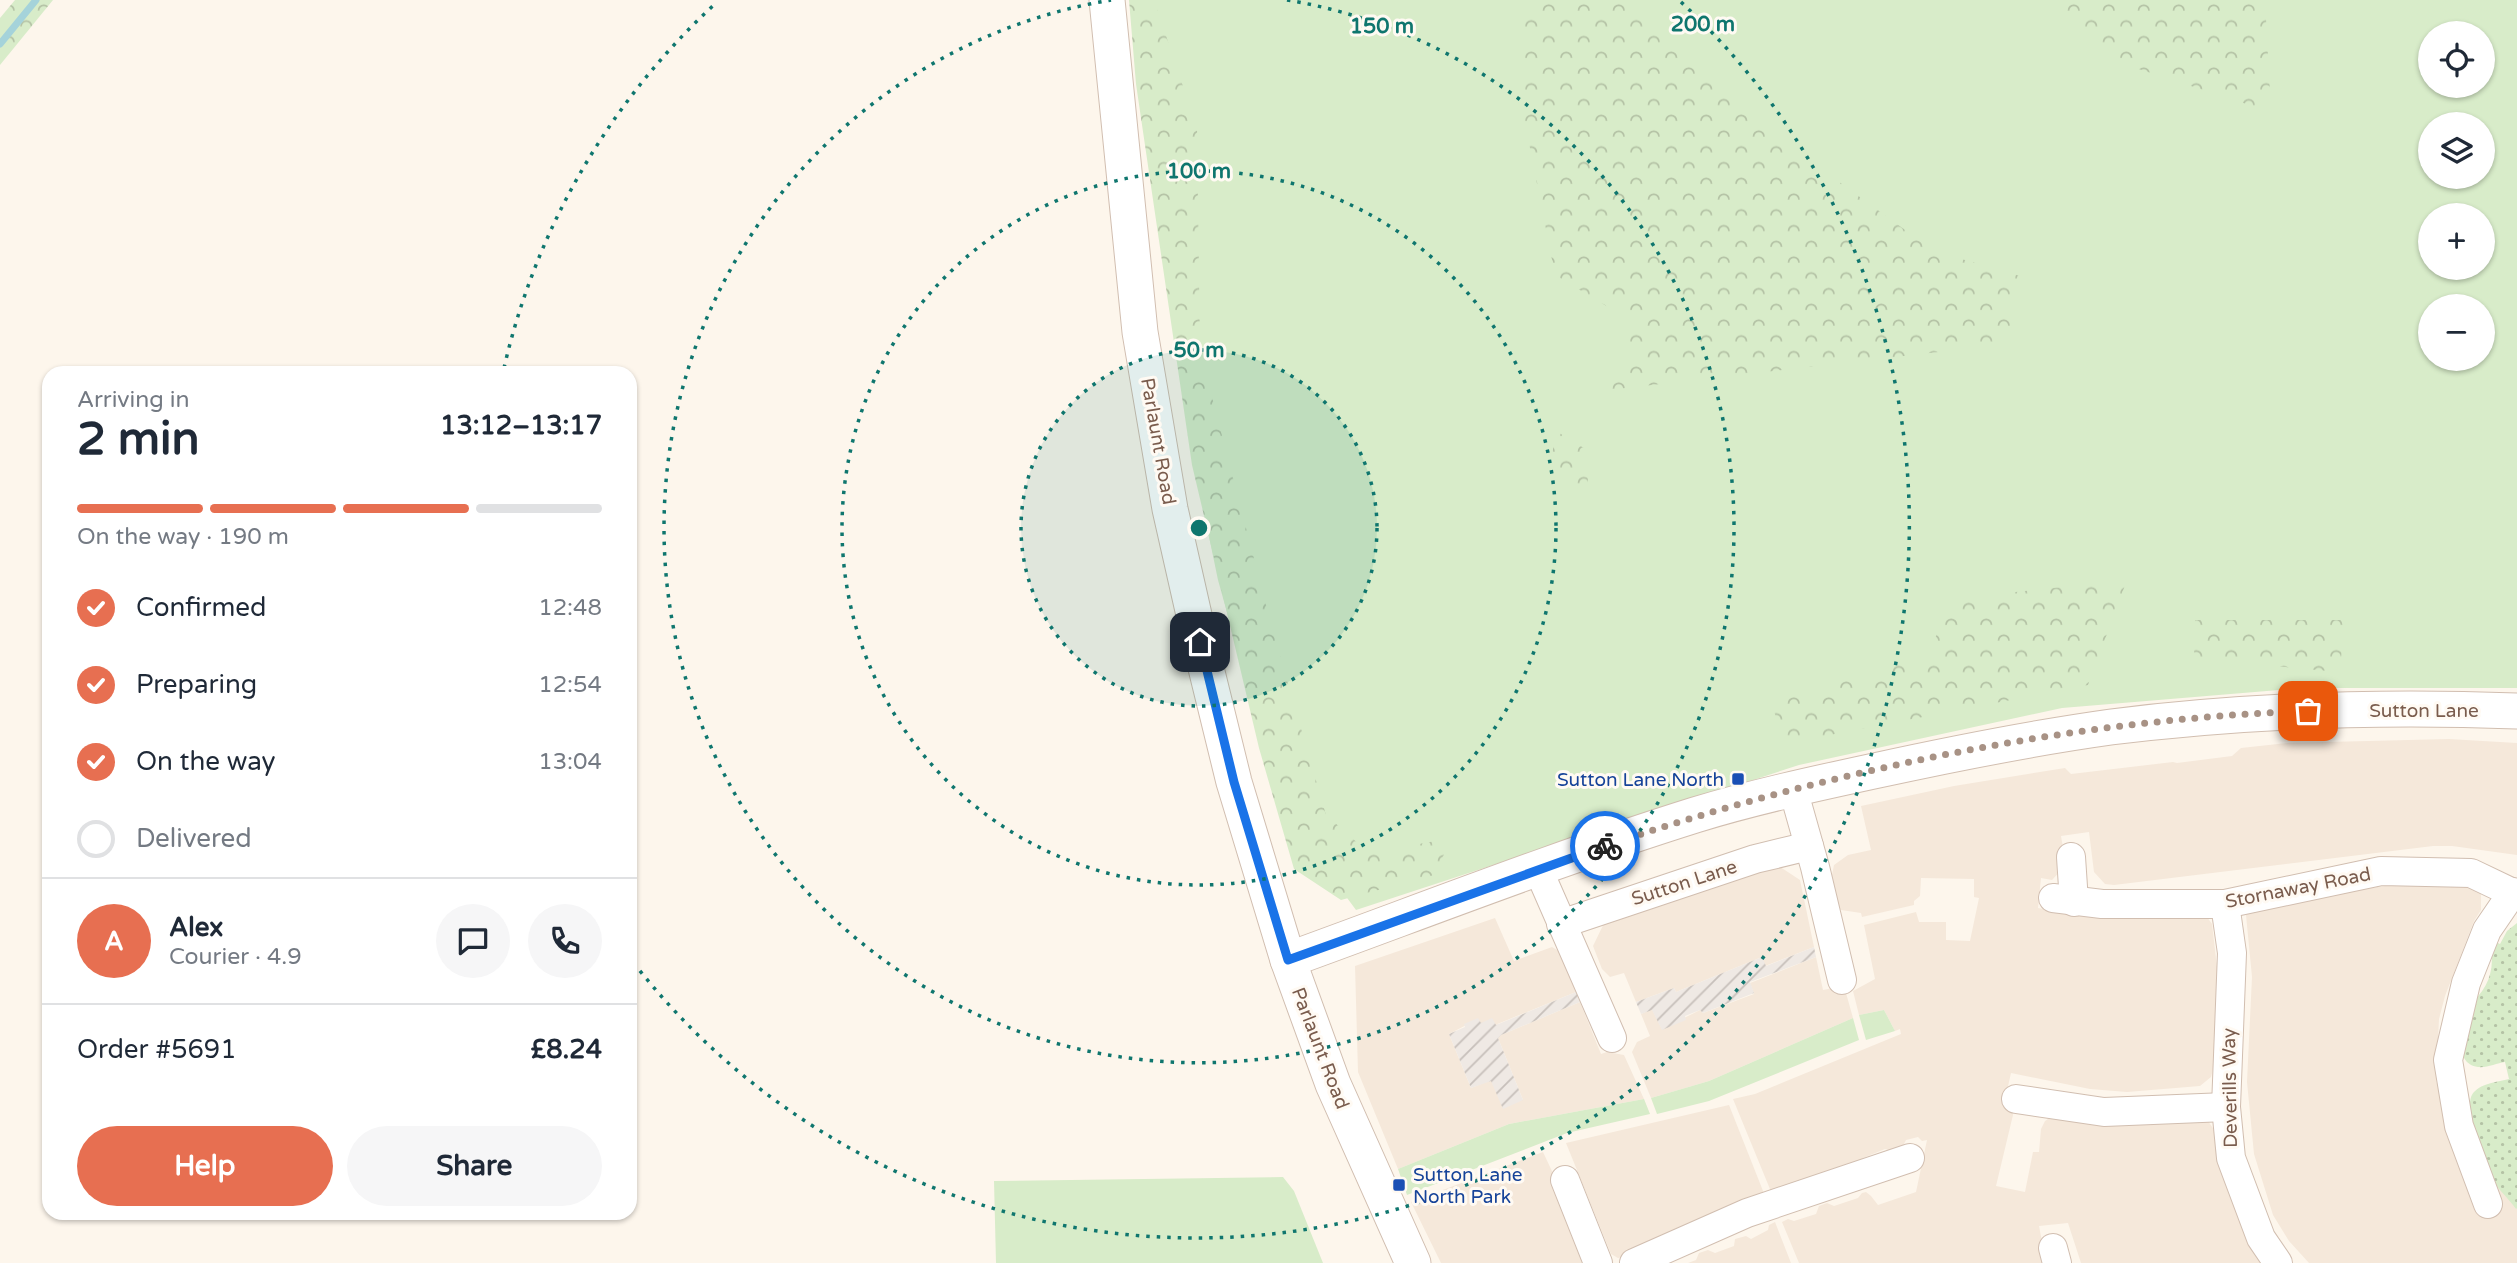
<!DOCTYPE html>
<meta charset="utf-8">
<style>
body{margin:0;font-family:"Varela Round",sans-serif;background:#f6f6f7;color:#1f2937;height:100vh;display:flex;flex-direction:column;font-size:26px;white-space:nowrap}
*{box-sizing:border-box;margin:0}
p{font-size:23px;color:#747a83}
.icon{flex:none;width:38px;height:38px;fill:none;stroke:currentColor;stroke-width:2;stroke-linecap:round;stroke-linejoin:round}
.map{position:relative;flex:1;overflow:hidden}
.drawer{position:absolute;left:42px;top:366px;width:595px;height:854px;display:flex;flex-direction:column;background:#fff;border-radius:21px;box-shadow:0 2px 5px #0004}
.drawer>*{flex:none}
.fabs{position:absolute;left:2418px;top:21px;display:grid;gap:14px}
.fabs a{display:grid;place-items:center;width:77px;height:77px;border-radius:50%;background:#fff;box-shadow:0 2px 5px #0004;font-size:35px}
.pin{position:absolute;display:grid;place-items:center;width:60px;height:60px;color:#fff;margin:-30px;border-radius:14px;box-shadow:0 4px 10px #0006}
.courier{position:absolute;display:grid;place-items:center;width:70px;height:70px;margin:-35px;border:5px solid #1a73e8;border-radius:50%;background:#fff;color:#222;box-shadow:0 2px 9px #0007}
.headline em{font-style:normal;font-weight:700}
.headline div{display:flex;flex-direction:column-reverse}
.headline{display:flex;align-items:center;justify-content:space-between;height:119px;padding:0 35px}
h1{font-size:46px;font-weight:700;line-height:52px}
.bar{display:grid;grid-template-columns:repeat(4,1fr);gap:10px 7px;align-content:center;height:84px;padding:0 35px}
.bar i{height:9px;border-radius:5px;background:#e0e1e3}
.bar .on{background:#e76f51}
.bar p{grid-column:span 4}
.line{display:flex;align-items:center;gap:18px;padding:0 35px;border-top:2px solid #e0e1e3}
.line div{flex:1}
.round{display:grid;place-items:center;flex:none;width:74px;height:74px;border-radius:37px;background:#f6f6f7}
ol{padding:0 35px;list-style:none}
li{display:flex;align-items:center;gap:21px;height:77px}
li p{margin-inline-start:auto}
li .icon{padding:7px;border-radius:50%;background:#e76f51;color:#fff;stroke-width:4}
li:last-child{color:#747a83}
li i{width:38px;height:38px;border:4px solid #e0e1e3;border-radius:50%}
.button{display:flex;gap:14px;margin-top:auto;padding:14px 35px}
.button a{flex:1;height:80px;border-radius:42px;background:#e76f51;color:#fff;font-size:28px;font-weight:700;line-height:80px;text-align:center}
.button a+a{background:#f6f6f7;color:#1f2937}
.map>svg:first-child{display:block}
.residential{fill:#f5e8da}
.industrial{fill:url(#industrial-furrows)}
.grass{fill:#d8ecc9;fill-rule:evenodd}
.forest{fill:url(#forest-crowns)}
.park{fill:url(#park-dots)}
.lines{fill:none;stroke-linecap:round;stroke-linejoin:round}
.stream{stroke:#a5d3da;stroke-width:7}
.minor-casing{stroke:#d1beb0;stroke-width:30}
.tertiary-casing{stroke:#d1beb0;stroke-width:37}
.minor{stroke:#fff;stroke-width:28}
.tertiary{stroke:#fff;stroke-width:35}
.done{stroke:#a89285;stroke-width:7;stroke-dasharray:0 12.6}
.route{stroke:#1a73e8;stroke-width:9}
.ring{fill:none;stroke:#0f766e;stroke-width:3.5;stroke-dasharray:3.5 7}
.transit-dot{fill:#1a4fb4;stroke:#fffaf3;stroke-width:2.5}
.labels{text-anchor:middle;stroke-width:6;stroke-linejoin:round;paint-order:stroke}
.street-label{font-size:19px;fill:#7a5c4d;stroke:#fffaf3}
.transit-label{font-size:19px;fill:#164399;stroke:#fffaf3;text-anchor:end}
.centre{fill:#0f766e;stroke:#fffaf3;stroke-width:3.5}
.ring-label{font-size:21px;text-anchor:middle;font-weight:bold;fill:#0f766e;stroke:#fffaf3;stroke-width:6;stroke-linejoin:round;paint-order:stroke}
</style>
<div class="map">
<svg width="2517" height="1263" viewBox="0 0 2517 1263">
<defs>
<pattern id="industrial-furrows" width="10" height="10" patternUnits="userSpaceOnUse" patternTransform="scale(1.75)"><rect width="10" height="10" fill="#efe9e4"/><path d="M-1 1l2-2M0 10L10 0M9 11l2-2" fill="none" stroke="#c7c0bb"/></pattern>
<pattern id="forest-crowns" width="20" height="18" patternUnits="userSpaceOnUse" patternTransform="scale(1.75)"><rect width="20" height="18" fill="#d8ecc9"/><path d="M2 6a3 3 0 1 1 6 0M12 15a3 3 0 1 1 6 0" fill="none" stroke="#b4c2a5"/></pattern>
<pattern id="park-dots" width="8" height="8" patternUnits="userSpaceOnUse" patternTransform="scale(1.75)"><rect width="8" height="8" fill="#d8ecc9"/><path d="M2 2h.1M6 6h.1" fill="none" stroke="#b4c2a5" stroke-width="1.8" stroke-linecap="round"/></pattern>
</defs>
<rect width="100%" height="100%" fill="#fdf6ec"/>
<g class="residential">
<polygon points="2449,739 2517,743 2517,855 2452,846 2433,846 2114,885 2105,884 2094,872 2089,832 2061,836 2066,865 2052,880 2041,878 2038,908 2061,912 2207,917 2212,924 2219,984 2213,1069 2211,1077 2200,1086 2127,1092 2090,1089 2011,1073 2004,1104 2012,1108 2013,1115 1996,1186 2025,1192 2033,1152 2039,1152 2041,1129 2045,1121 2054,1115 2208,1121 2217,1134 2265,1263 2081,1263 2068,1223 2039,1226 2046,1263 1799,1263 1782,1222 1788,1219 1794,1221 1816,1214 1819,1206 1827,1203 1834,1206 1858,1198 1862,1193 1866,1192 1871,1196 1878,1205 1916,1192 1927,1140 1922,1141 1918,1137 1906,1140 1902,1148 1895,1152 1885,1149 1863,1158 1860,1165 1772,1194 1733,1099 1755,1094 1901,1034 1900,1029 1895,1031 1884,1010 1859,1015 1853,991 1875,979 1864,925 1916,912 1919,922 1946,922 1946,940 1970,941 1979,898 1974,897 1974,879 1921,878 1920,896 1914,901 1914,905 1862,917 1861,913 1841,910 1836,903 1831,880 1834,865 1848,855 1871,850 1861,806 1954,786 2065,768 2071,774 2173,762 2177,763 2232,756 2241,748 2287,743"/>
<polygon points="1774,863 1800,880 1814,947 1765,966 1762,957 1676,992 1674,988 1636,1002 1624,973 1610,977 1602,969 1593,946 1608,915"/>
<polygon points="2432,880 2475,886 2481,893 2481,910 2474,921 2445,996 2439,1019 2436,1080 2445,1117 2517,1208 2517,1263 2309,1263 2289,1241 2273,1215 2254,1154 2247,1082 2252,977 2246,915 2250,909 2261,902"/>
<polygon points="1495,918 1514,961 1552,947 1559,951 1576,992 1495,1025 1480,1023 1478,1019 1449,1034 1471,1088 1491,1080 1523,1100 1498,1038 1501,1035 1580,1002 1601,1054 1607,1052 1624,1055 1644,1099 1509,1124 1398,1169 1358,1072 1355,966"/>
<polygon points="1816,957 1823,990 1839,987 1846,993 1853,1018 1709,1081 1651,1098 1632,1052 1637,1042 1650,1036 1641,1014 1652,1009 1662,1029 1700,1010 1703,1013 1754,994 1750,983"/>
<polygon points="1729,1105 1767,1201 1626,1250 1626,1257 1618,1258 1611,1254 1566,1143"/>
<polygon points="1543,1152 1558,1184 1555,1192 1579,1252 1586,1254 1589,1263 1441,1263 1411,1202"/>
<polygon points="1775,1222 1791,1263 1688,1263 1696,1260 1699,1253 1708,1250 1715,1253 1734,1246 1735,1239 1746,1236 1751,1239 1768,1230 1769,1225"/>
</g>
<g class="industrial">
<polygon points="1814,947 1816,957 1750,982 1754,993 1703,1013 1700,1010 1685,1016 1686,1020 1662,1030 1652,1010 1641,1014 1636,1002 1674,988 1676,992 1762,957 1766,966"/>
<polygon points="1576,992 1580,1002 1501,1035 1498,1038 1523,1100 1503,1109 1491,1081 1471,1088 1449,1034 1465,1027 1464,1024 1478,1018 1481,1023 1492,1018 1496,1025"/>
</g>
<g class="grass">
<path d="M1144,0H2517V688H2304L2062,708L1799,765L1356,910L1311,849L1248,688L1218,580L1194,464ZM2431,33H2483V86H2431ZM2431,124H2483V177H2431ZM2431,215H2483V268H2431ZM2431,306H2483V359H2431Z"/>
<polygon points="1884,1010 1895,1031 1866,1040 1859,1015"/>
<polygon points="1853,1018 1859,1040 1709,1101 1657,1114 1651,1098 1709,1081"/>
<polygon points="1644,1099 1650,1114 1567,1133 1407,1195 1398,1169 1509,1124"/>
<polygon points="1283,1177 1294,1191 1323,1263 996,1263 994,1181"/>
</g>
<g class="forest">
<polygon points="15,0 53,0 0,65 0,18"/>
<polygon points="1129,0 1154,0 1197,128 1200,351 1272,628 1326,815 1369,853 1452,838 1434,875 1341,900 1294,869 1259,748 1192,465 1136,84"/>
<polygon points="1526,0 1627,0 1676,46 1820,168 1934,251 2020,276 2008,344 1591,392 1627,357 1633,322 1555,275 1519,92"/>
<polygon points="2039,0 2265,0 2271,112 2114,61 2065,15"/>
<polygon points="1556,431 1587,450 1588,488 1549,474"/>
<polygon points="2127,580 2088,685 1783,744 1772,703 1928,656 1951,599"/>
<polygon points="2195,620 2344,620 2340,672 2194,659"/>
</g>
<path class="park" d="M2517,923V1208L2516,1209C2508,1198 2496,1187 2489,1175C2481,1160 2461,1105 2474,1092C2482,1083 2498,1082 2509,1079L2505,1062C2497,1063 2487,1068 2478,1067C2450,1063 2465,1022 2468,1005C2487,992 2496,969 2490,947L2494,941L2500,944L2507,931Z"/>
<g class="lines">
<polyline class="stream" points="0,44 36,0"/>
<defs>
<g id="minor">
<polyline points="1793,789 1815,867 1842,980"/>
<polyline points="2071,857 2074,902"/>
<polyline points="1538,869 1612,1038"/>
<polyline points="2053,898 2102,904 2225,904 2381,871 2471,873 2517,895"/>
<polyline points="2225,904 2232,953 2226,1107 2231,1158 2261,1238 2278,1263"/>
<polyline points="1561,924 1755,859 1809,846"/>
<polyline points="2016,1099 2104,1112 2226,1107"/>
<polyline points="1565,1180 1598,1263"/>
<polyline points="2488,1204 2459,1126 2448,1060 2466,983 2487,930 2513,892"/>
<polyline points="2053,1248 2057,1263"/>
<polyline points="1634,1263 1747,1213 1910,1158"/>
</g>
<g id="tertiary">
<polyline points="1107,0 1140,332 1170,509 1206,668 1234,782 1288,960 1333,1084 1413,1263"/>
<path d="M1288,960C1423,911 1558,858 1695,815C1754,797 1814,784 1874,771C1952,754 2032,738 2111,727C2246,710 2382,706 2517,711"/>
</g>
</defs>
<use href="#minor" class="minor-casing"/>
<use href="#tertiary" class="tertiary-casing"/>
<use href="#minor" class="minor"/>
<use href="#tertiary" class="tertiary"/>
</g>
<g class="lines">
<path class="done" d="M1605,846C1826,771 2074,719 2308,711"/>
<polyline class="route" points="1200,642 1234,782 1288,960 1605,846"/>
</g>
<circle cx="1199" cy="528" r="178" fill="#0f766e" fill-opacity=".12"/>
<g class="ring">
<circle cx="1199" cy="528" r="178"/>
<circle cx="1199" cy="528" r="357"/>
<path d="M1287 0A535 535 0 1 1 1111 0"/>
<path d="M504 368A713 713 0 0 1 717 2M1681 2A713 713 0 1 1 633 962"/>
</g>
<g class="transit-dot">
<rect x="1731" y="772" width="14" height="14" rx="3.5"/>
<rect x="1392" y="1178" width="14" height="14" rx="3.5"/>
</g>
<g class="labels">
<g class="street-label">
<text transform="translate(1159 441) rotate(80)" y="7">Parlaunt Road</text>
<text x="2424" y="717">Sutton Lane</text>
<text transform="translate(1684 882) rotate(-18)" y="7">Sutton Lane</text>
<text transform="translate(2298 887) rotate(-11)" y="7">Stornaway Road</text>
<text transform="translate(1321 1048) rotate(69)" y="7">Parlaunt Road</text>
<text transform="translate(2229 1088) rotate(-91)" y="7">Deverills Way</text>
</g>
<g class="transit-label">
<text x="1724" y="786">Sutton Lane North</text>
<text x="1413" y="1181" text-anchor="start">Sutton Lane<tspan x="1413" dy="22">North Park</tspan></text>
</g>
</g>
<circle cx="1199" cy="528" r="10" class="centre"/>
<g class="ring-label">
<text x="1703" y="31">200 m</text>
<text x="1382" y="33">150 m</text>
<text x="1199" y="178">100 m</text>
<text x="1199" y="357">50 m</text>
</g>
</svg>
<div class="fabs">
<a><svg class="icon" aria-label="locate" viewBox="0 0 24 24"><circle cx="12" cy="12" r="6"/><path d="M12 2v4M12 18v4M2 12h4M18 12h4"/></svg></a>
<a><svg class="icon" aria-label="layers" viewBox="0 0 24 24"><path d="M12 4l9 5-9 5-9-5zM3 14l9 5 9-5"/></svg></a>
<a>+</a>
<a>−</a>
</div>
<div class="pin" style="left:2308px;top:711px;background:#ea580c"><svg class="icon" aria-label="bag" viewBox="0 0 24 24"><path d="M5 8h14l-1 12H6zM9 8a3 3 0 0 1 6 0"/></svg></div>
<div class="pin" style="left:1200px;top:642px;background:#1f2937"><svg class="icon" aria-label="home" viewBox="0 0 24 24"><path d="M3 11l9-7 9 7M6 9v11h12V9"/></svg></div>
<div class="courier" style="left:1605px;top:846px"><svg class="icon" aria-label="bike" viewBox="0 0 24 24"><circle cx="6" cy="16" r="4"/><circle cx="18" cy="16" r="4"/><path d="M6 16l4-8h5l3 8M10 8l3 8H6M13 5h3"/></svg></div>
<section class="drawer">
<div class="headline"><div><h1>2 min</h1><p>Arriving in</p></div><em>13:12–13:17</em></div>
<div class="bar"><i class="on"></i><i class="on"></i><i class="on"></i><i></i><p>On the way · 190 m</p></div>
<ol>
<li><svg class="icon" aria-label="check" viewBox="0 0 24 24"><path d="M5 12l5 5 9-10"/></svg>Confirmed<p>12:48</p></li>
<li><svg class="icon" aria-label="check" viewBox="0 0 24 24"><path d="M5 12l5 5 9-10"/></svg>Preparing<p>12:54</p></li>
<li><svg class="icon" aria-label="check" viewBox="0 0 24 24"><path d="M5 12l5 5 9-10"/></svg>On the way<p>13:04</p></li>
<li><i></i>Delivered</li>
</ol>
<div class="line" style="height:126px"><b class="round" style="background:#e76f51;color:#fff">A</b><div><b>Alex</b><p>Courier · 4.9</p></div><a class="round"><svg class="icon" aria-label="chat" viewBox="0 0 24 24"><path d="M4 5h16v11H9l-5 4z"/></svg></a><a class="round"><svg class="icon" aria-label="phone" viewBox="0 0 24 24"><path d="M5 4h4l2 5-3 2q2 4 5 5l2-3 5 2v4C11 20 4 13 5 4z"/></svg></a></div>
<div class="line" style="height:91px"><div>Order #5691</div><b>£8.24</b></div>
<div class="button"><a>Help</a><a>Share</a></div>
</section>
</div>
